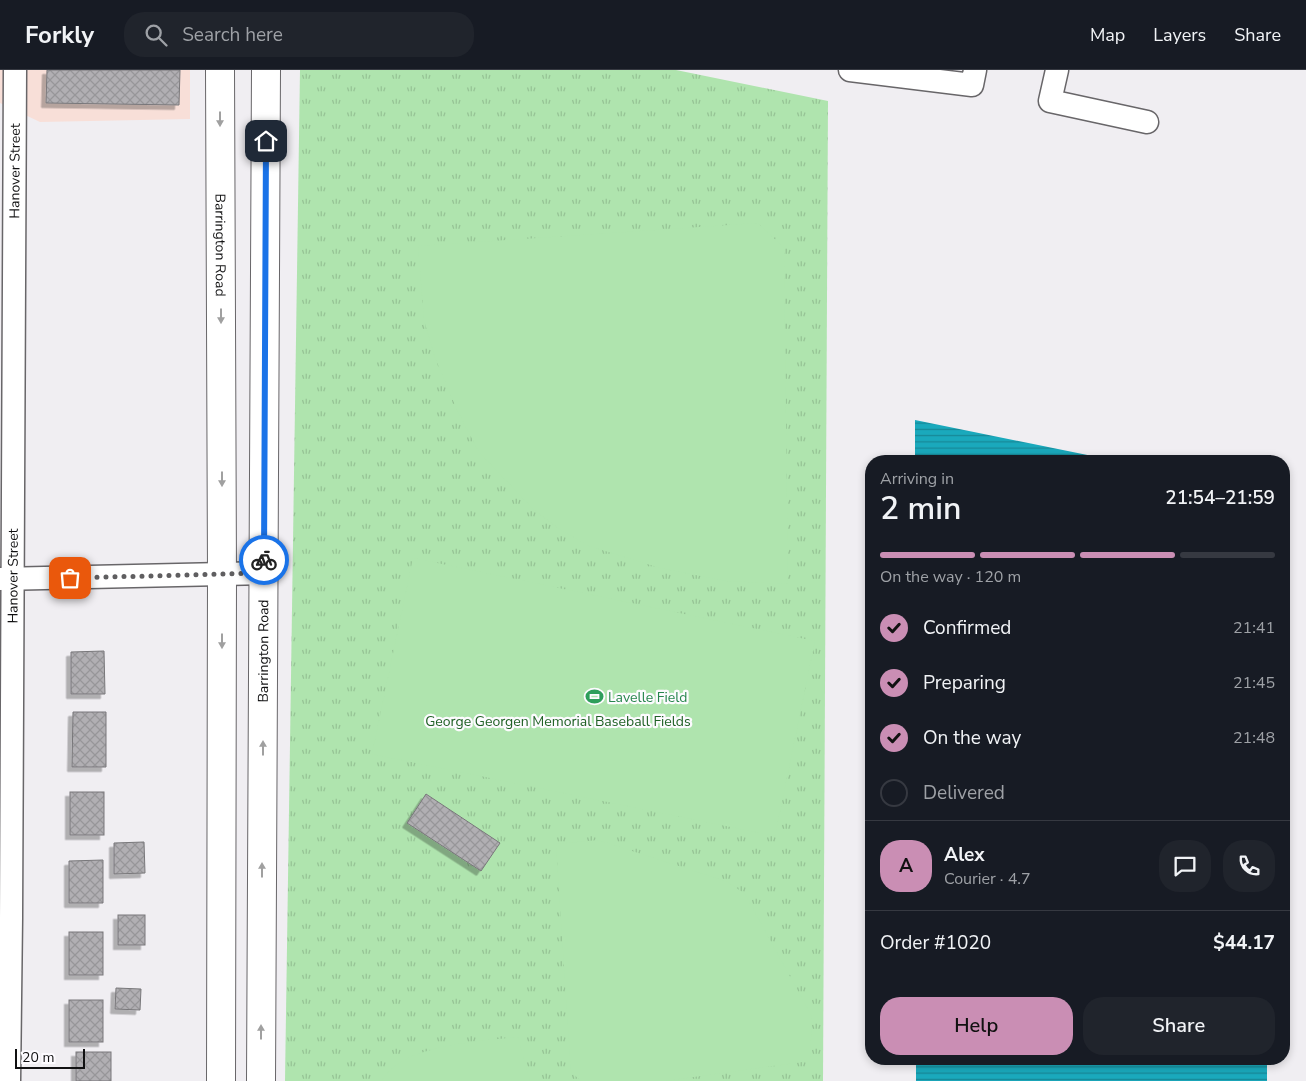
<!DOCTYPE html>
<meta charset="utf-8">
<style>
body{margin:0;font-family:"Nunito Sans",sans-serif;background:#20242c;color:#f1f3f6;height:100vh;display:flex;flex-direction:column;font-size:19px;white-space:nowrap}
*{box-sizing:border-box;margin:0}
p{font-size:16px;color:#9ea1a6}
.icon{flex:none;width:28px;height:28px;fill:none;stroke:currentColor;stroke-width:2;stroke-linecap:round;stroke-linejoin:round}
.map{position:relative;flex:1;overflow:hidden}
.sheet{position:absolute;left:865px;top:385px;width:425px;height:610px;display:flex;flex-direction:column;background:#171b24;border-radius:20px;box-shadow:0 2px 8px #0003}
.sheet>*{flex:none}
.scale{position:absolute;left:15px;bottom:12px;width:70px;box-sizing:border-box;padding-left:5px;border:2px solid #111112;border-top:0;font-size:14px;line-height:18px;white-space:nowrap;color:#111112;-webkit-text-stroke:4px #fdfbff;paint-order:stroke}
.pin{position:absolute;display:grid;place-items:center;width:42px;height:42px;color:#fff;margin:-21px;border-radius:10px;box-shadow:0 2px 8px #0006}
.courier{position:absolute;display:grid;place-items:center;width:50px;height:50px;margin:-25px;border:4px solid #1a73e8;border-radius:50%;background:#fff;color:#222;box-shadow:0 1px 6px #0007}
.overview em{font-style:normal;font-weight:600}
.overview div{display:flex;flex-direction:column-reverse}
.overview{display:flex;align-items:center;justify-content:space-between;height:85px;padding:0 15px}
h1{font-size:32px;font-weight:600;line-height:38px}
.bar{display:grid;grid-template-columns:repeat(4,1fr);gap:8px 5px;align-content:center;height:60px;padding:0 15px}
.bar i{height:6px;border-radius:4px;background:#363941}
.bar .current{background:#ca8eb4}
.bar p{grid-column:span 4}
.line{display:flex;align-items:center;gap:12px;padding:0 15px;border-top:1px solid #363941}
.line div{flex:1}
.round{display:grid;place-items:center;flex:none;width:52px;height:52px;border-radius:20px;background:#20242c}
ol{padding:0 15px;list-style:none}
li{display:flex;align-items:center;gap:15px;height:55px}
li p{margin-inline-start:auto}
li .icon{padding:5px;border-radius:50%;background:#ca8eb4;color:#111;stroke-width:4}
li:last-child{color:#9ea1a6}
li i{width:28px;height:28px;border:2px solid #363941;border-radius:50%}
.primary-button{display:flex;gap:10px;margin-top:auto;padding:10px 15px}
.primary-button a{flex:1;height:58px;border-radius:20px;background:#ca8eb4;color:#111;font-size:20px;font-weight:600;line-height:58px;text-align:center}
.primary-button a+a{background:#20242c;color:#f1f3f6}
header{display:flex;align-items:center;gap:30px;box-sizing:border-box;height:70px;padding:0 25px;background:#171b24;border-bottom:1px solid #363941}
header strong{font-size:24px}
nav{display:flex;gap:28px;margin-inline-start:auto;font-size:18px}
.search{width:350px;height:45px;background:#20242c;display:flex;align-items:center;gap:12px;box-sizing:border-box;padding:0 18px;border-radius:20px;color:#9ea1a6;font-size:19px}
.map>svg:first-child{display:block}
.commercial{fill:#f8dfd8}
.grass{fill:url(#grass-tufts)}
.pitch{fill:#afe4ae}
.water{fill:url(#water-rules)}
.building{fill:url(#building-cross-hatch);stroke:#78777a;filter:url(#shadow)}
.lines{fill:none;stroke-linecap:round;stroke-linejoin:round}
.minor-casing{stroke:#686669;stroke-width:25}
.major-casing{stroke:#686669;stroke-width:30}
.minor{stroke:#fff;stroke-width:22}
.major{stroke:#fff;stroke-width:28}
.oneway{fill:#a0a0a0}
.done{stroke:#5f5e60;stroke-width:5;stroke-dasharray:0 9}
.route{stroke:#1a73e8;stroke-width:6}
.labels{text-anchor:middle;stroke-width:4.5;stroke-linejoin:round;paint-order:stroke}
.street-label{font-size:14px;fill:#111112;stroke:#fdfbff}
.leisure-label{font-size:14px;fill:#27864d;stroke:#fdfbff;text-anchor:start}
.park-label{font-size:14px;fill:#206125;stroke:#fdfbff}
</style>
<header>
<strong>Forkly</strong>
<div class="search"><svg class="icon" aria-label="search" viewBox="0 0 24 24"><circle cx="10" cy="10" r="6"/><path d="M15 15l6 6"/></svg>Search here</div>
<nav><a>Map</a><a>Layers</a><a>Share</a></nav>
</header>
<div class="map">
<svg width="1306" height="1011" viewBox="0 0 1306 1011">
<defs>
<pattern id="grass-tufts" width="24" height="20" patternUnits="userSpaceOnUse" patternTransform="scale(1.25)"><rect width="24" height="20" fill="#afe4ae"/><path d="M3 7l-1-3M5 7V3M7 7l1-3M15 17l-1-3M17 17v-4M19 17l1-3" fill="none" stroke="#96c395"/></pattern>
<pattern id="water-rules" width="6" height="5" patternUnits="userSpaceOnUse" patternTransform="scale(1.25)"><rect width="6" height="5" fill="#1aa9bc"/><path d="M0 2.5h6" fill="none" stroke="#168897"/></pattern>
<pattern id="building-cross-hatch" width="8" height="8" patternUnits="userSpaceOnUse" patternTransform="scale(1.25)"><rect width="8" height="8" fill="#b1afb3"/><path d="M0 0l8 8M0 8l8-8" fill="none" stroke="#979699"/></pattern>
<filter id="shadow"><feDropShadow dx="-4.5" dy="4.5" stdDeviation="0" flood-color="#0004"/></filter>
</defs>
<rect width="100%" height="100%" fill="#f0eef2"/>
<polygon class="commercial" points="0,0 190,0 190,49 40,52 0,33"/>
<polygon class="grass" points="300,0 676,0 828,31 823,1011 285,1011"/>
<g class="pitch">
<polygon points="758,153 784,178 788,514 726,511 660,498 589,476 558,458 534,440 479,382 458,342 435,288 424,250 418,176"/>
<polygon points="413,488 815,571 775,766 372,684"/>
<polygon points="598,770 728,812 745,824 812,947 810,991 665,1011 581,1011 571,1002 556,774"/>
<path d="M518,967L530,1011H381C385,1006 389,1001 394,997C423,974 482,971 518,967Z"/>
</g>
<g class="water">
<polygon points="915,350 1117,391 915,391"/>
<rect x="916" y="989" width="351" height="22"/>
</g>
<g class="building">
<polygon points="47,0 180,0 179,35 46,33"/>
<polygon points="104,581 105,624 71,624 71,582"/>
<polygon points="73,642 106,642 106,697 72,697"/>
<rect x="70" y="722" width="34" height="43"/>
<polygon points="426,724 500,773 481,801 407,753"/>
<polygon points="144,772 145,803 114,804 114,773"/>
<polygon points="103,790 103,833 69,833 69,791"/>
<rect x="118" y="845" width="27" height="30"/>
<rect x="69" y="862" width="34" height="43"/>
<polygon points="116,918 141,919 140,940 115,939"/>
<rect x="69" y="930" width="34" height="42"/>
<rect x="76" y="982" width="35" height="29"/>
</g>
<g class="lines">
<defs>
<g id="minor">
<polyline points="850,0 972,15 975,0"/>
<polyline points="1057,0 1050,31 1147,52"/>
<polyline points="0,509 264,503"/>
<path id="s1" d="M9,1011L11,848L15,0"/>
</g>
<g id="major">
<path id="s2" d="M220,0L222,504L221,1011"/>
<path id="s3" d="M261,1011L266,0"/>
</g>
</defs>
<use href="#minor" class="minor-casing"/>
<use href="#major" class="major-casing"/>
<use href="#minor" class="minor"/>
<use href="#major" class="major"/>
</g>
<defs><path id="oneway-solid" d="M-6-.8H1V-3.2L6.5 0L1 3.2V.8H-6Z" transform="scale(1.25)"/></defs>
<g class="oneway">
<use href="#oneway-solid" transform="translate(220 49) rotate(90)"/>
<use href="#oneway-solid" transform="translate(221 246) rotate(90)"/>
<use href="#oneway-solid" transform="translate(222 409) rotate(90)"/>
<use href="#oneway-solid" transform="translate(222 571) rotate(90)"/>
<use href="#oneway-solid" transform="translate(263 678) rotate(-90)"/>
<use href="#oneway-solid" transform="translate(262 800) rotate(-90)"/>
<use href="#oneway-solid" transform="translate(261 962) rotate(-90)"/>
</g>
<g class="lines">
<polyline class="done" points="70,508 264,503 264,490"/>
<polyline class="route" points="264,490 266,71"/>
</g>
<defs>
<symbol id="stadium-bare" viewBox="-9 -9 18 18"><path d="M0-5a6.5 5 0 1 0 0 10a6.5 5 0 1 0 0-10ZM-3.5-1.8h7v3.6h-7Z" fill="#2e9e5b" stroke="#fdfbff" stroke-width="2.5" paint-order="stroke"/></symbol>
</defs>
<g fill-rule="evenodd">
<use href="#stadium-bare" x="582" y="614" width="25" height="25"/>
</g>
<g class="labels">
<g class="street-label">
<text dy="5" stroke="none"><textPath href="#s1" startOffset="910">Hanover Street</textPath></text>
<text dy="5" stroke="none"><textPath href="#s2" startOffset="175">Barrington Road</textPath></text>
<text dy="5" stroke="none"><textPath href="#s1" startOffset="505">Hanover Street</textPath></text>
<text dy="5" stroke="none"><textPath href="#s3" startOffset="430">Barrington Road</textPath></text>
</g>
<g class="leisure-label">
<text x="608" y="632">Lavelle Field</text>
</g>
<g class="park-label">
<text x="558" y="656">George Georgen Memorial Baseball Fields</text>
</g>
</g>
</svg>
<div class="scale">20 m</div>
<div class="pin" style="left:70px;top:508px;background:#ea580c"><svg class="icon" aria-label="bag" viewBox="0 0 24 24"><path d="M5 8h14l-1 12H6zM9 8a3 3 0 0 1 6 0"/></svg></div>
<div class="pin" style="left:266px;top:71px;background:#1f2937"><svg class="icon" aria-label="home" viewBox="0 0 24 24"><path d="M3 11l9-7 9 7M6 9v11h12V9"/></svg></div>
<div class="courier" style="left:264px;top:490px"><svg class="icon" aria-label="bike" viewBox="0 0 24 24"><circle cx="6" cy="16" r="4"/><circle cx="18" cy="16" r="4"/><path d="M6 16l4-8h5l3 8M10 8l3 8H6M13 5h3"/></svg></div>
<section class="sheet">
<div class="overview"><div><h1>2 min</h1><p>Arriving in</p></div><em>21:54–21:59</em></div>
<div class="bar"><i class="current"></i><i class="current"></i><i class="current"></i><i></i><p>On the way · 120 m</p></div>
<ol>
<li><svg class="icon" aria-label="check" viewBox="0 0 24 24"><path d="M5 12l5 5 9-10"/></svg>Confirmed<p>21:41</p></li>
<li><svg class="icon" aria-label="check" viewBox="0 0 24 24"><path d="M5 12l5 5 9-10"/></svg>Preparing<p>21:45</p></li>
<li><svg class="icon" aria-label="check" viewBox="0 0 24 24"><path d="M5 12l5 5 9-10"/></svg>On the way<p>21:48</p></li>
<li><i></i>Delivered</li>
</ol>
<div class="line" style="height:90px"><b class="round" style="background:#ca8eb4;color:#111">A</b><div><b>Alex</b><p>Courier · 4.7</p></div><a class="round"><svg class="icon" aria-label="chat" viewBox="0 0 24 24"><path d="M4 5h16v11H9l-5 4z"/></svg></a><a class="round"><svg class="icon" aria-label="phone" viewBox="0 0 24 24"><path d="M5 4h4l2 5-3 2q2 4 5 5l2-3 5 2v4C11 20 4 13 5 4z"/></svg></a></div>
<div class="line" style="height:65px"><div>Order #1020</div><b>$44.17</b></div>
<div class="primary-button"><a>Help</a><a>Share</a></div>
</section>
</div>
